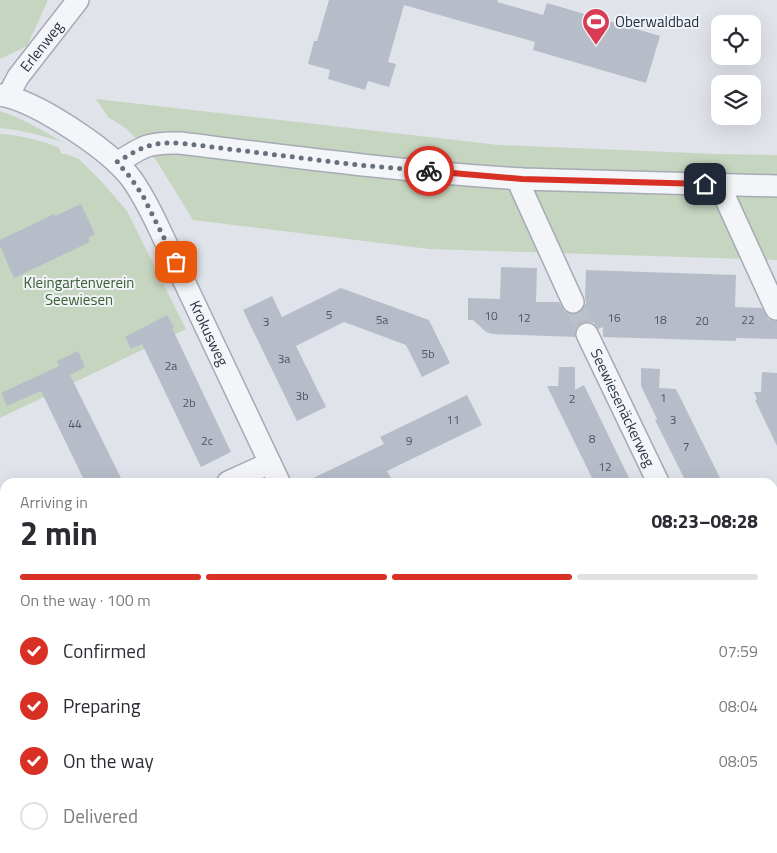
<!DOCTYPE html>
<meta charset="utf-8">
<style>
body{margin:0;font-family:"Titillium Web",sans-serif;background:#f2f2f3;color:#2b2b33;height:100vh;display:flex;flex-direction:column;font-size:19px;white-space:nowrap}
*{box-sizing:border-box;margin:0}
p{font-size:16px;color:#7c7c81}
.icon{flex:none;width:28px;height:28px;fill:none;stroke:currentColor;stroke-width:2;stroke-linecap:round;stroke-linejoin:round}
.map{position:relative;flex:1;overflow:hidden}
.details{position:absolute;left:0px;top:478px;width:778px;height:376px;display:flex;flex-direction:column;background:#fff;border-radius:15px 15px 0 0;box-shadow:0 5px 20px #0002}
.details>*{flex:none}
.tools{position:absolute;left:711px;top:15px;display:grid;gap:10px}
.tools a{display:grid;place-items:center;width:50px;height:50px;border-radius:10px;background:#fff;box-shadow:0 5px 20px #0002;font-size:25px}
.pin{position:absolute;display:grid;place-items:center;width:42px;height:42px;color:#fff;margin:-21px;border-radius:10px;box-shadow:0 2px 8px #0006}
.courier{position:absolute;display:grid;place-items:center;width:50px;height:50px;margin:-25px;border:4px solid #d93025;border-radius:50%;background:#fff;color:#222;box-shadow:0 1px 6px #0007}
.headline em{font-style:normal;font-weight:700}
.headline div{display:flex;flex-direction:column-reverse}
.headline{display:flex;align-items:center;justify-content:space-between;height:85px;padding:0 20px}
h1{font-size:32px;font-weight:700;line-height:38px}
.bar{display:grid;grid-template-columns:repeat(4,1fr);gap:8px 5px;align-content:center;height:60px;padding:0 20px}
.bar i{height:6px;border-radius:4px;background:#e1e1e2}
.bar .on{background:#d93025}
.bar p{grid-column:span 4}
ol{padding:0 20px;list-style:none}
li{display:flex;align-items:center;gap:15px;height:55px}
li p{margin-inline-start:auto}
li .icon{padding:5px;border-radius:50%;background:#d93025;color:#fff;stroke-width:4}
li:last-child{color:#7c7c81}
li i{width:28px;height:28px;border:2px solid #e1e1e2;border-radius:50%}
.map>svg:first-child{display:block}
.green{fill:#c6d5c0}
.building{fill:#b7bdc8}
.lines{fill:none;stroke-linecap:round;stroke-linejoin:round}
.minor-tunnel{stroke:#bbc0c9;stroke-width:21;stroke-dasharray:21 11;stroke-linecap:butt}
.minor-casing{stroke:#a5abb5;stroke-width:24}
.minor{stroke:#f3f5f8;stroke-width:21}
.done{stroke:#68707d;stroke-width:5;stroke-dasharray:0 9}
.route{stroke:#d93025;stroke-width:6}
.labels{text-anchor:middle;stroke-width:4;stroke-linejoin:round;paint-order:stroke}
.number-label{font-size:12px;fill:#4b5564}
.poi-label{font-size:15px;fill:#273243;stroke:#f0f3f7;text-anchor:start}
.street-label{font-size:15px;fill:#273243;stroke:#f0f3f7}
.park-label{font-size:15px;fill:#3c6033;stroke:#f0f3f7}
</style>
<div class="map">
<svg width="777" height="853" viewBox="0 0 777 853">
<rect width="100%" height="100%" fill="#e0e4ea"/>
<g class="green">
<polygon points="0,0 48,0 27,46 0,59"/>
<polygon points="96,99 499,145 717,154 777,155 777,260 429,249 193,220 156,160 127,129 108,117"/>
<path d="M0,111C22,118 42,130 62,142C41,135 22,130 0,128Z"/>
<path d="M0,134C20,135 39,140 58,147L60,149L61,154H66L79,159L101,181L127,211L186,329L0,418Z"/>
<polygon points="777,749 777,853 648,853 646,849 772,849 772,751"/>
</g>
<g class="building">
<polygon points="329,0 498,0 497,2 543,15 547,3 660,36 646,83 533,50 535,42 404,5 388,62 396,64 389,87 368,81 365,90 328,79 330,70 308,64 314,41 317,41"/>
<polygon points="81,204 95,234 88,238 90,242 14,278 0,246 0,240 54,214 55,216"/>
<polygon points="501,267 537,268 536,302 559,302 565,312 572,314 578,314 583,310 586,303 585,298 586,270 736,275 735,307 762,308 768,319 774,321 777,321 777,339 736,338 736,341 603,337 603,327 598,329 594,323 587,322 582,323 577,327 575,333 575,337 492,334 486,332 473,320 468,320 468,298 500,299"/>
<polygon points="341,288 429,320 450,363 422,377 406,345 344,322 296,346 326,407 297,421 243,310 272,296 282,317"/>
<polygon points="167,315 174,327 172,328 231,452 201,467 142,344 131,349 125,337"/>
<polygon points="78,351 85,367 70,375 123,482 85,482 41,391 7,406 1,393 59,366 57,361"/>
<polygon points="559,367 575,367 575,390 584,385 631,482 594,482 547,386 558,386"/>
<polygon points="641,368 660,369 659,388 676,389 722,482 686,482 655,420 657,419 641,386"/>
<polygon points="762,372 777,373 777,446 755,400 757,399 754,392 761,392"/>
<polygon points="467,395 482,425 387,471 393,482 305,482 384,444 380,437"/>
</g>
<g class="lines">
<polyline class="minor-tunnel" points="573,302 587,334"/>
<defs>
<g id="minor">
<path id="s1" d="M0,95C35,100 108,149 130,177C141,191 149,208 157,224L279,482"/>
<path id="s2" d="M8,96L18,77L78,0"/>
<path d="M117,163C143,146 149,142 180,143C294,157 407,172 522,179L777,186"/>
<polyline points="522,179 521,188 573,302"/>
<polyline points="723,185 723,193 776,309"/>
<path id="s3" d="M587,334L658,482"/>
<polyline points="228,482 270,463"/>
<polyline points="0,591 5,589"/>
<polyline points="772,653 777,651"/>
<polyline points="455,849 457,853"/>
<polyline points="76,853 85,849"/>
</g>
</defs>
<use href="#minor" class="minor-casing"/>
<use href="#minor" class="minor"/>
</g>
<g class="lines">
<path class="done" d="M176,262L143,196L130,177L117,162C143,147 149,142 180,143L358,165L429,171"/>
<polyline class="route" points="429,171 522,179 705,184"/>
</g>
<defs>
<symbol id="stadium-pin" viewBox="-11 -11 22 30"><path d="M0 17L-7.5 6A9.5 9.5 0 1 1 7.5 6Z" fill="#d93b55" stroke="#f0f3f7"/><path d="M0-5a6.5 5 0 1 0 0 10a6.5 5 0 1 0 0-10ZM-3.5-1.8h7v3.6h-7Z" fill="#fff"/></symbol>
</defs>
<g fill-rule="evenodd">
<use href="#stadium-pin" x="580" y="6" width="32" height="43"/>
</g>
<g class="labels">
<g class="number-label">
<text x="329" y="319">5</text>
<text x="491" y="320">10</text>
<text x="524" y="322">12</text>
<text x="614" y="322">16</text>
<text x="382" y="324">5a</text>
<text x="660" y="324">18</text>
<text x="748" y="324">22</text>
<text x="702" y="325">20</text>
<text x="266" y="326">3</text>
<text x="428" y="358">5b</text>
<text x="284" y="363">3a</text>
<text x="171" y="370">2a</text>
<text x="302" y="400">3b</text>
<text x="663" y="402">1</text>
<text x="572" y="403">2</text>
<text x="189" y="407">2b</text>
<text x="453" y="424">11</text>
<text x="673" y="424">3</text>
<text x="75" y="428">44</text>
<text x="592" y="443">8</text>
<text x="207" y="445">2c</text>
<text x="409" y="445">9</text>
<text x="686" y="451">7</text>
<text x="605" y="471">12</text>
</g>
<g class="poi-label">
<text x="615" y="27">Oberwaldbad</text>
</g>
<g class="street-label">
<text dy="5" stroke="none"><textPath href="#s2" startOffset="60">Erlenweg</textPath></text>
<text dy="5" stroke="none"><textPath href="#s1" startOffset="331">Krokusweg</textPath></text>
<text dy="5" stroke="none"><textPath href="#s3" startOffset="82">Seewiesenäckerweg</textPath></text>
</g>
<g class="park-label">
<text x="79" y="288">Kleingartenverein<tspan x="79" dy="17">Seewiesen</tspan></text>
</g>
</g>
</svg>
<div class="tools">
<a><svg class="icon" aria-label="locate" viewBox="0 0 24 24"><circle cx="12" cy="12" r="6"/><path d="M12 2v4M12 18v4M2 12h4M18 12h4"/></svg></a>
<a><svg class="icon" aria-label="layers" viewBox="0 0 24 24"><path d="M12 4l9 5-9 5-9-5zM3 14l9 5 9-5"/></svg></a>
</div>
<div class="pin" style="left:176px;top:262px;background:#ea580c"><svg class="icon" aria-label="bag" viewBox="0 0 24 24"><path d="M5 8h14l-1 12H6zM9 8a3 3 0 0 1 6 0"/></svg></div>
<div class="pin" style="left:705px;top:184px;background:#1f2937"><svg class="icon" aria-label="home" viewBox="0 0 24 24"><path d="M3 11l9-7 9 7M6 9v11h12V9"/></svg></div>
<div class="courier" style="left:429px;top:171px"><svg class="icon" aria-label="bike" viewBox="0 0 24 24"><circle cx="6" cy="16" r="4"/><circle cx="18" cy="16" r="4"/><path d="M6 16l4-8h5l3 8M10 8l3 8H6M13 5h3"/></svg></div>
<section class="details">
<div class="headline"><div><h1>2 min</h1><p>Arriving in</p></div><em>08:23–08:28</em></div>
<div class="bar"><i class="on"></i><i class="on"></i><i class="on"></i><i></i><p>On the way · 100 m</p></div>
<ol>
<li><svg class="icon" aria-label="check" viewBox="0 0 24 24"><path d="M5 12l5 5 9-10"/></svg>Confirmed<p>07:59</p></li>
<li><svg class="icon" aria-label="check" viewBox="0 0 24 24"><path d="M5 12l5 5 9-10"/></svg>Preparing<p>08:04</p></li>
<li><svg class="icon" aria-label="check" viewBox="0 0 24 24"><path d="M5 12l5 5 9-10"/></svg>On the way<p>08:05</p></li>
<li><i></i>Delivered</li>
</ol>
</section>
</div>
